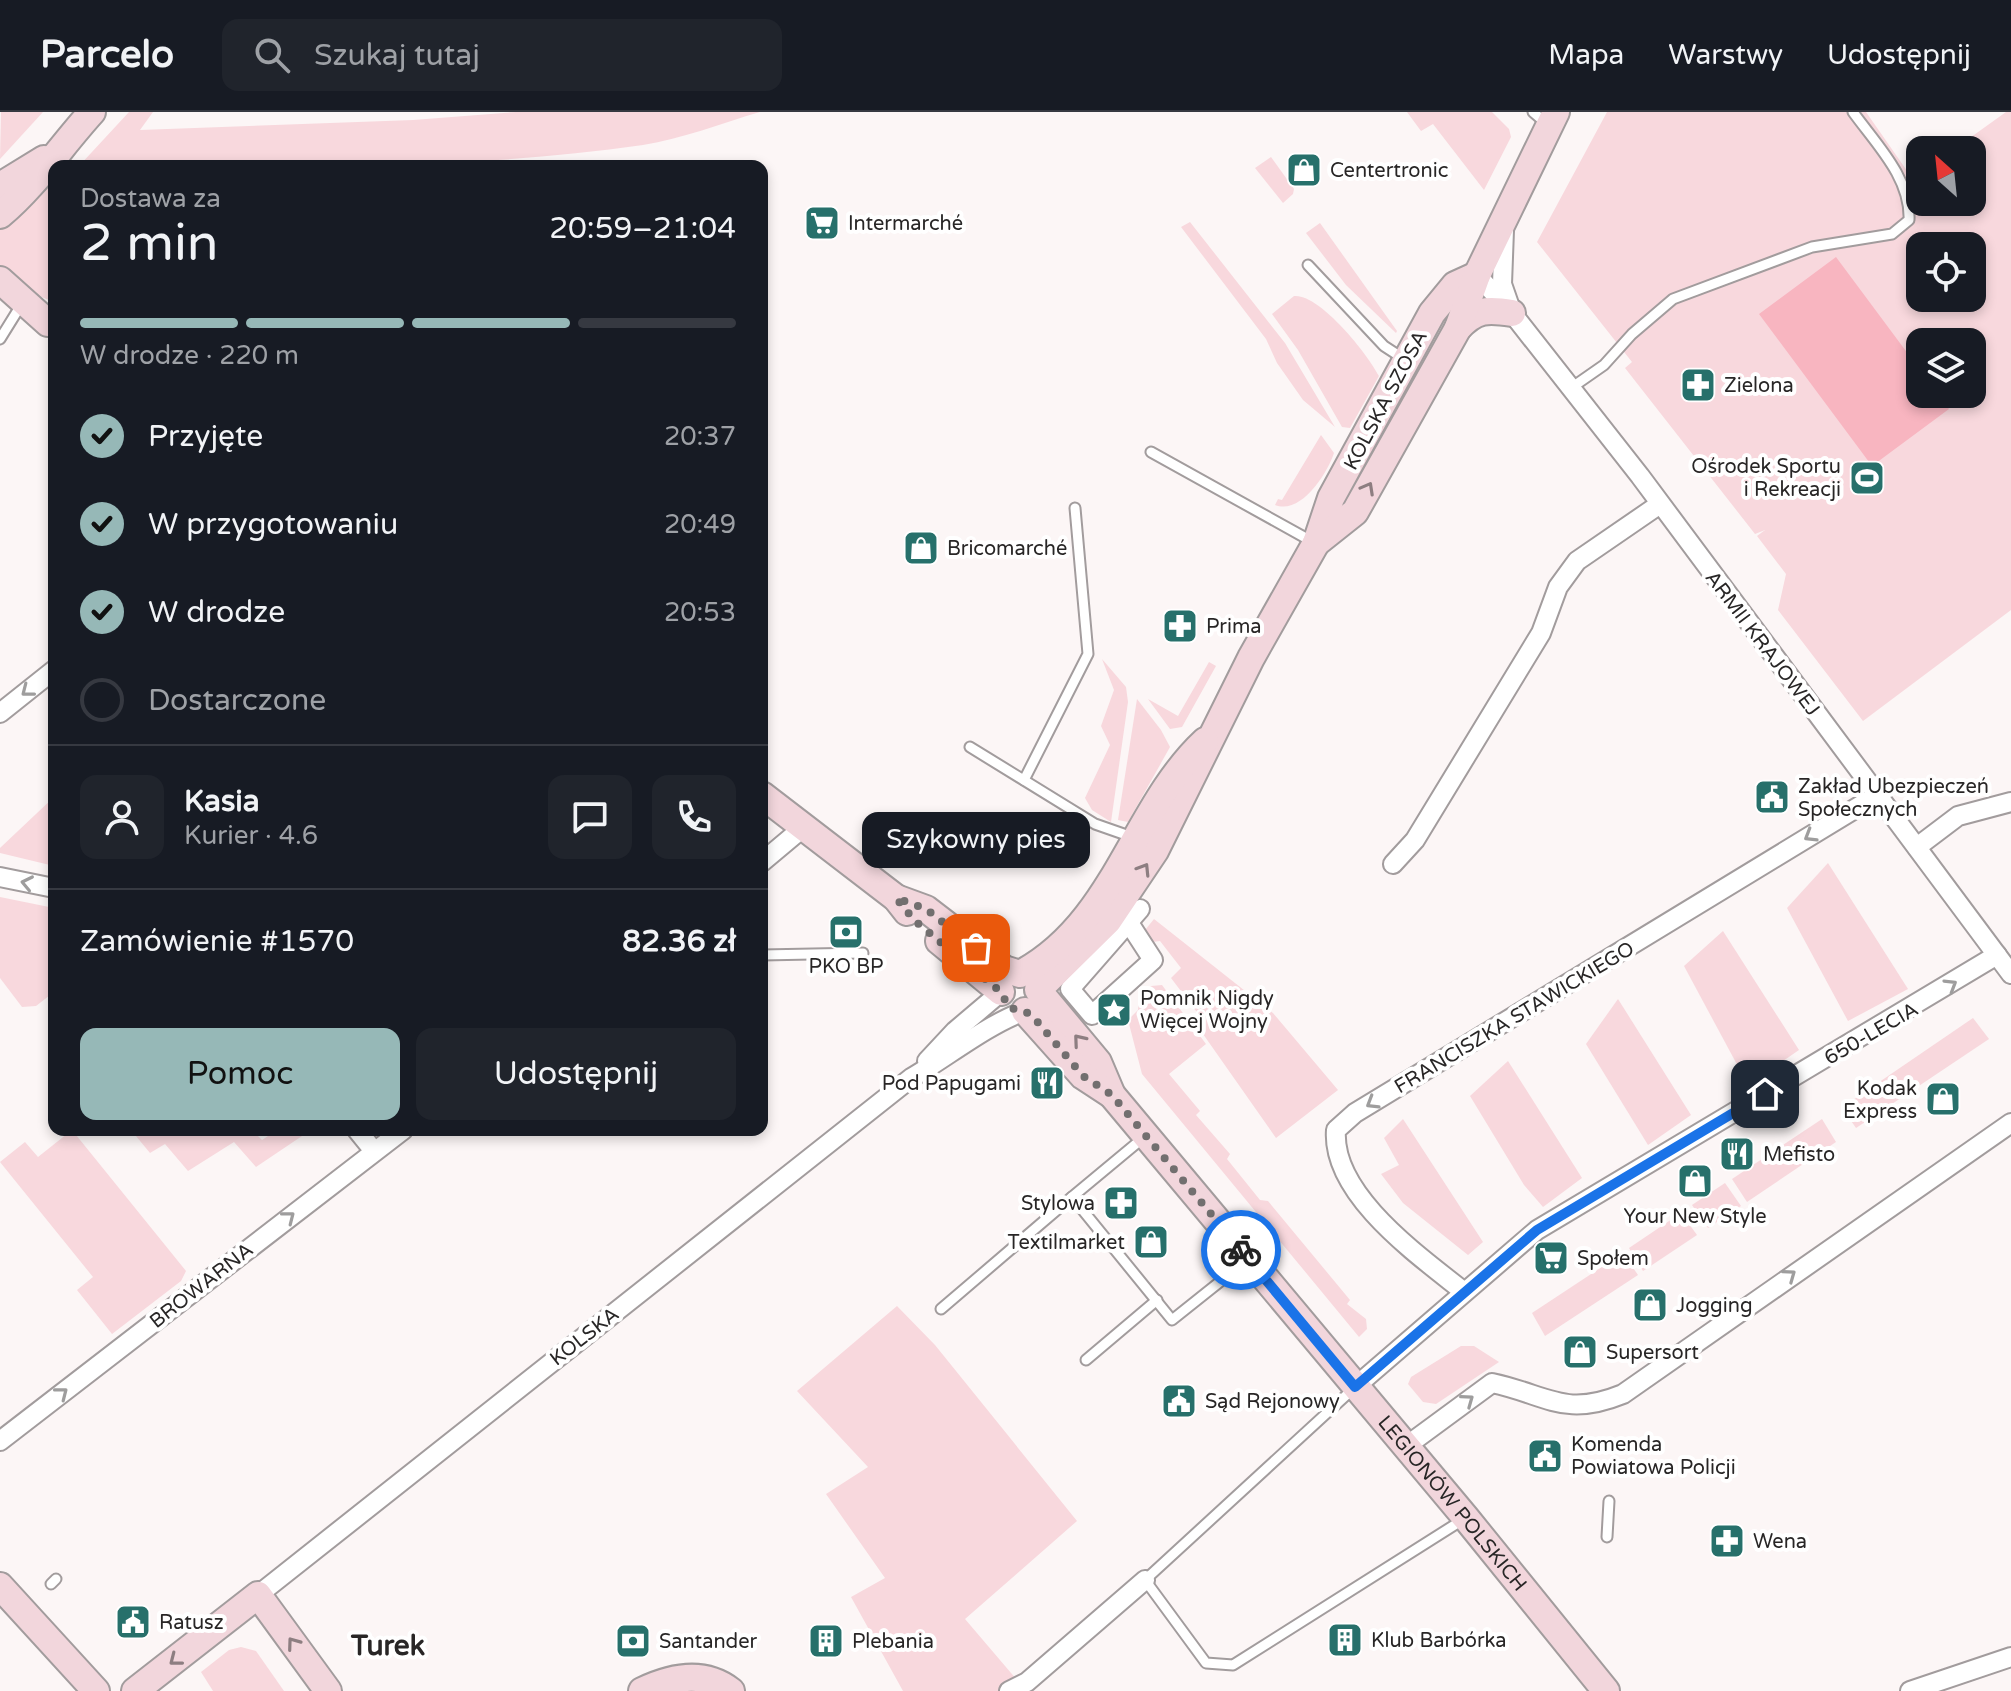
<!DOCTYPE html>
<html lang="pl">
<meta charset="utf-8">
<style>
body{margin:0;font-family:"Varela Round",sans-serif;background:#20242c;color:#f1f3f6;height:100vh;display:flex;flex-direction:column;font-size:30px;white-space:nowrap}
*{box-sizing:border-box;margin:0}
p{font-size:26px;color:#9ea1a6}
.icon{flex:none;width:44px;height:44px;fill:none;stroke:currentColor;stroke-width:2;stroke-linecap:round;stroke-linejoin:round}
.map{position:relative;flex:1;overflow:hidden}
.side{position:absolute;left:48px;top:48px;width:720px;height:976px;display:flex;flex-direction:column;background:#171b24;border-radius:16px;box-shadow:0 4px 12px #0003}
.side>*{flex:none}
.needle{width:52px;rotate:333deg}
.controls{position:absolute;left:1906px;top:24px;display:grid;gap:16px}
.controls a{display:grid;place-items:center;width:80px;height:80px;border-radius:16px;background:#171b24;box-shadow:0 4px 12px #0003;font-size:40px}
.pin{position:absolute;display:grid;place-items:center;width:68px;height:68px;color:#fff;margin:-34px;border-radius:16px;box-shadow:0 4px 12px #0006}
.courier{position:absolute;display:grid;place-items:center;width:80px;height:80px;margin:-40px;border:6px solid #1a73e8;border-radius:50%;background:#fff;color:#222;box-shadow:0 2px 10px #0007}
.bubble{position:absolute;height:56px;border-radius:16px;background:#171b24;box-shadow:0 4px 12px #0003;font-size:26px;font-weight:600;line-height:56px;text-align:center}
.headline em{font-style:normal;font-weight:600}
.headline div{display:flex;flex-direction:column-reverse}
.headline{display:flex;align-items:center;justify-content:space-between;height:136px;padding:0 32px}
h1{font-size:52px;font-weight:600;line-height:60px}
.bar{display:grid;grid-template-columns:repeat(4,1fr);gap:12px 8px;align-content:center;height:96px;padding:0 32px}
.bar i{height:10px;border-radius:6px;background:#363941}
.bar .on{background:#96b8b7}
.bar p{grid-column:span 4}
.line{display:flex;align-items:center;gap:20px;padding:0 32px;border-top:2px solid #363941}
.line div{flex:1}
.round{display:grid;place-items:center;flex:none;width:84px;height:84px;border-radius:16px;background:#20242c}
ol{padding:0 32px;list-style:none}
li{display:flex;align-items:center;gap:24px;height:88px}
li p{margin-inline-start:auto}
li .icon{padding:8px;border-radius:50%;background:#96b8b7;color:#111;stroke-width:4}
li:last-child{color:#9ea1a6}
li i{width:44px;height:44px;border:4px solid #363941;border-radius:50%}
.cta{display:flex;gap:16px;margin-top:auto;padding:16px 32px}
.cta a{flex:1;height:92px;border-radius:16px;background:#96b8b7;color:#111;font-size:32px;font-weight:600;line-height:92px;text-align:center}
.cta a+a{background:#20242c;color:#f1f3f6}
header{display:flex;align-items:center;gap:48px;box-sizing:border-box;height:112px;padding:0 40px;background:#171b24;border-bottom:2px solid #363941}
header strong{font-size:38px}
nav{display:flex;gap:44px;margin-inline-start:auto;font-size:28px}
.search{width:560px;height:72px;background:#20242c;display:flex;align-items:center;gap:20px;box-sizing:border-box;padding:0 28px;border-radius:16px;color:#9ea1a6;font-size:30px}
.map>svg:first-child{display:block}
.green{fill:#f8d8dd;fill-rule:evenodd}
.water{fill:#f8b5c0}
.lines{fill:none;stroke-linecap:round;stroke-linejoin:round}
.lane-casing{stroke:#a29c9d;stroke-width:13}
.street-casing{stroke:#a29c9d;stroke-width:22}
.secondary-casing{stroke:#a29c9d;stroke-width:30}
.lane{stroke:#fff;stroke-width:9}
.street{stroke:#fff;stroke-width:18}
.secondary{stroke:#f2d6dc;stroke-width:26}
.oneway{stroke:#8d7e81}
.oneway2{stroke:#9e9d9d}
.done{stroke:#726f6f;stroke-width:8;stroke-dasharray:0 14.4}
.route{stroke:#1a73e8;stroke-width:10}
.labels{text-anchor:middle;stroke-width:8;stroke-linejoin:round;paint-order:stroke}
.poi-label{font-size:20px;fill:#282626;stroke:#fff;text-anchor:start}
.street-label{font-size:20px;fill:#282626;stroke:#fff}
.district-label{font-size:28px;font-weight:bold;fill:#282626;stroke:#fff}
</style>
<header>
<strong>Parcelo</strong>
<div class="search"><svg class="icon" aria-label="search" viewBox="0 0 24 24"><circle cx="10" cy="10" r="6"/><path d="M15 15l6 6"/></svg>Szukaj tutaj</div>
<nav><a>Mapa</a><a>Warstwy</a><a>Udostępnij</a></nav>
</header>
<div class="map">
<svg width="2011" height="1579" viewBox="0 0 2011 1579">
<rect width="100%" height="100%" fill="#fcf6f6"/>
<g class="green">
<polygon points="1,0 43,0 0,47"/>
<path d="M129,0H153L140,18L413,8L516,0H760C722,11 682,27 643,33C456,60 268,54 79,54Z"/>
<polygon points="1407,0 1492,0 1509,17 1511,25 1484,78 1433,12 1421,19"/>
<path d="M1607,0H1866L1912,66L1920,61V90H1972V38H1953L2006,0H2011V498L1863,609L1778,498L1786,462L1757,424L1765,418L1755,422L1625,256L1632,250L1537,130ZM1920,134H1972V186H1920ZM1920,230H1972V282H1920Z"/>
<polygon points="1271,45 1294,77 1293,82 1283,91 1255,56"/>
<polygon points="54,67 54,190 39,184 0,153 0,115"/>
<polygon points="1190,110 1285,231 1335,315 1303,288 1277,251 1266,227 1181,115"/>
<polygon points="1320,111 1397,219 1396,221 1346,173 1306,121"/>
<path d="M1294,184C1319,181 1368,242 1379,264L1350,316L1342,315L1298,238L1272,202Z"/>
<path d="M1321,323L1334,341C1327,362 1301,403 1275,393L1278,387L1282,388Z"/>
<polygon points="1102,547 1126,575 1128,590 1111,710 1092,698 1085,686 1110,633 1101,614 1114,578"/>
<polygon points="1209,550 1216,554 1182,615 1170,617 1148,587 1178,604"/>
<polygon points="1137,587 1161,618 1170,635 1128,710 1118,708"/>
<polygon points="54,685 54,754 0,741 0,736"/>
<polygon points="1828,751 1908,877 1848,909 1787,796"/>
<polygon points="0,785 54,796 54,880 36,894 22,895 0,866"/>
<polygon points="1154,807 1273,901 1338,978 1276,1026 1203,922 1199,903 1171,866 1181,856 1160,829 1145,831 1141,823"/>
<polygon points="1723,819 1799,938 1748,973 1684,854"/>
<polygon points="1162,873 1206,932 1169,962 1200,999 1196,1003 1230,1042 1227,1047 1260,1088 1268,1089 1350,1188 1347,1192 1366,1207 1367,1217 1359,1225 1142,962 1128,908 1138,898 1139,888 1151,874"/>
<polygon points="1618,887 1691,1003 1648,1033 1586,932"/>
<polygon points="1973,906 1989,927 1856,1016 1845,1000 1850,990"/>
<polygon points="1508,949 1582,1066 1543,1095 1524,1073 1470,984"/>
<polygon points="1403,1007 1483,1130 1468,1143 1403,1091 1381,1062 1399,1053 1384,1026"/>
<polygon points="1822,1007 1836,1030 1747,1090 1732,1067"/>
<polygon points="72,1018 186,1159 181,1169 112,1222 77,1178 93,1165 0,1050 25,1030 38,1045"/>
<polygon points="131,1018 242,1018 247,1024 254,1020 262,1028 277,1018 301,1018 305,1022 256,1055 234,1030 188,1059 165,1032 150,1041"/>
<polygon points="1725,1071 1741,1094 1708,1116 1692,1093"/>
<polygon points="1681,1101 1697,1123 1643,1159 1629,1136"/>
<polygon points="1623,1141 1638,1163 1545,1224 1532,1201"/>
<polygon points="897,1194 935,1233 1077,1409 965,1507 1017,1568 1003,1579 903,1579 851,1485 885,1466 826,1382 868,1355 797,1279"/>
<polygon points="1461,1234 1474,1234 1499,1250 1436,1292 1423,1290 1408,1272 1411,1265"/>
<polygon points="241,1535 256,1539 284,1579 213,1579 201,1560 229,1538"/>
</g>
<polygon class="water" points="1836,145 1920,258 1920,282 1938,282 1949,297 1872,354 1759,202"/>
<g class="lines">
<defs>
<g id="lane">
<polyline points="1533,0 1546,11"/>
<polyline points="1308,153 1384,234 1404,247"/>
<polyline points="0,227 18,198"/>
<path d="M1571,276L1604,253L1632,222L1673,187L1812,135L1892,122L1909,108C1911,66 1876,32 1853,0"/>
<polyline points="1151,340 1313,430"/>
<polyline points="970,635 1095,712 1135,726"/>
<polyline points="1024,668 1088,542 1075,396"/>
<polyline points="762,843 863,841"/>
<polyline points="1072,1085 1143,1026"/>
<polyline points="941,1197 1072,1085 1172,1208 1246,1149"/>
<polyline points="1086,1248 1157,1188"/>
<polyline points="1353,1277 1145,1468 1206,1551 1233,1553 1464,1407"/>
<polyline points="1607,1425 1609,1389"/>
<polyline points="51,1472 56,1467"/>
</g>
<g id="street">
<polyline points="1504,118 1502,172 1510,195"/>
<polyline points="1477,163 1512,201 1640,364 2011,862"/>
<polyline points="0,601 54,558"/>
<polyline points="1917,735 1958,704 2011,690"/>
<polyline points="762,750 805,714"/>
<polyline points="1393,752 1415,728 1541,521 1558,475 1577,449 1660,392"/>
<polyline points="0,765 54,776"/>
<polyline points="1129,811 1153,848 1092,903 1070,877 1140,797"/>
<polyline points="927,949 955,919 1001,880"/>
<polyline points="357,1018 374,1039"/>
<path d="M1463,1179C1418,1143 1331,1082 1336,1018L1355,1001L1876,684"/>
<polyline points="1355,1275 1537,1118 1997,843"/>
<polyline points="0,1329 403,1018"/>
<path d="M1405,1335L1492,1271C1548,1283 1564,1306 1623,1282L2011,1011"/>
<path d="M258,1483L911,966C947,945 988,912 1025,899"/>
<polyline points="1009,1579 1027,1570 1145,1468"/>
<polyline points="1910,1579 2011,1545"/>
</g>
<g id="secondary">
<polyline points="0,74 44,47"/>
<path d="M0,103C35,74 61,34 92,0"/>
<path id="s1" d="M1477,163L1455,173L1432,201L1331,386L1316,431L1251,546L1155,739L1108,809L1038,878L1098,950L1112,983L1466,1406L1606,1579"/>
<polyline points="0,168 48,211"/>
<path d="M1458,216C1476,197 1487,197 1512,201"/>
<polyline points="1316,431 1355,400 1458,216 1477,163 1556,0"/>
<polyline points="762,683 896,786 907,800"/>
<path d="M896,786L926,797L1004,857L1020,862C1116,811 1133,696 1205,629"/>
<polyline points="939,829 1001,880"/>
<polyline points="1025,899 1083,964 1112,983"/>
<polyline points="0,1474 96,1579"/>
<polyline points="135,1579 258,1483 328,1579"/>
<path d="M642,1579C671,1565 704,1558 731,1579"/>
</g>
</defs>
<use href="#lane" class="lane-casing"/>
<use href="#street" class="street-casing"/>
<use href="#secondary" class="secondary-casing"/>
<use href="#lane" class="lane"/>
<use href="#street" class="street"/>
<use href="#secondary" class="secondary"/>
</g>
<defs><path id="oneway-chevron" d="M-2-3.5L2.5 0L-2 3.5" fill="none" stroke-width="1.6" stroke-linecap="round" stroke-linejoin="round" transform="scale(2)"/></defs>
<g class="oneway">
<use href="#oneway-chevron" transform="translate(1368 376) rotate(-61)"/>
<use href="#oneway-chevron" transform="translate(1144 757) rotate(-58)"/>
<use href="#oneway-chevron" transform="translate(1079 928) rotate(-130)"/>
<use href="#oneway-chevron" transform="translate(293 1531) rotate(-126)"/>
<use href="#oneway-chevron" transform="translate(175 1548) rotate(142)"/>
</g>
<g class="oneway2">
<use href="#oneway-chevron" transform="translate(27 579) rotate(142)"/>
<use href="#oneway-chevron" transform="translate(1810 724) rotate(149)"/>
<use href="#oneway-chevron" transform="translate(27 771) rotate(-168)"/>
<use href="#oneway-chevron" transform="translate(1951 873) rotate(-31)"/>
<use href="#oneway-chevron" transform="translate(1372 991) rotate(149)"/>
<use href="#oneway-chevron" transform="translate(289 1105) rotate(-38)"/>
<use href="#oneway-chevron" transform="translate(1790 1163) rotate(-36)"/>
<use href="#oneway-chevron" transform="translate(62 1281) rotate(-38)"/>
<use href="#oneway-chevron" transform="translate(1468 1288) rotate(-36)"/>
</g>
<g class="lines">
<polyline class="done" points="976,836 926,797 896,786 915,809 1001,880 1009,896 1025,899 1035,907 1083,964 1112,983 1241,1138"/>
<polyline class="route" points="1241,1138 1355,1275 1537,1118 1765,982"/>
</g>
<defs>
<symbol id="shop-square" viewBox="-11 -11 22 22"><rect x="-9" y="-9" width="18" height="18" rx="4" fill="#27706b" stroke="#fff"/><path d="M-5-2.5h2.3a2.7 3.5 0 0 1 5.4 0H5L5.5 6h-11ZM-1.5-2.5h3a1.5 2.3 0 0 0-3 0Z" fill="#fff"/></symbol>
<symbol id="supermarket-square" viewBox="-11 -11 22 22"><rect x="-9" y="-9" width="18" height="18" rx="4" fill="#27706b" stroke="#fff"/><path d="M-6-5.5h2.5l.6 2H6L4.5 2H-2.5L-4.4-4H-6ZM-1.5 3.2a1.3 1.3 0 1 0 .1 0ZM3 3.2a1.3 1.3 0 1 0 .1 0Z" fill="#fff"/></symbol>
<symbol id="pharmacy-square" viewBox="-11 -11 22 22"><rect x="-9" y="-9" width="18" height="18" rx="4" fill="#27706b" stroke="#fff"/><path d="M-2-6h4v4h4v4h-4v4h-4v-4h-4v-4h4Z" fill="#fff"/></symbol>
<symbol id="stadium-square" viewBox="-11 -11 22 22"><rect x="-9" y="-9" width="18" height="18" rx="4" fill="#27706b" stroke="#fff"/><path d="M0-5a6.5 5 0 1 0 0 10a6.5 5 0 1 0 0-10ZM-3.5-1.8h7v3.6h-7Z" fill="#fff"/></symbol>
<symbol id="civic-square" viewBox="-11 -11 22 22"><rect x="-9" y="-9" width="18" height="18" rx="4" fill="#27706b" stroke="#fff"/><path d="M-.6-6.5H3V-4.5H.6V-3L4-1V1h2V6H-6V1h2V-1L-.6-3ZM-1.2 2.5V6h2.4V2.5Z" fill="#fff"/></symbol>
<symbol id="bank-square" viewBox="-11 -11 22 22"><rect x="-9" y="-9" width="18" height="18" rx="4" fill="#27706b" stroke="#fff"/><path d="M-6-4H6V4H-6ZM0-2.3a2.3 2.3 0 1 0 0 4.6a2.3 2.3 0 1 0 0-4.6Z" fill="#fff"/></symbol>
<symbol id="sight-square" viewBox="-11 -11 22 22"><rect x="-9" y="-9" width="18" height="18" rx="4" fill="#27706b" stroke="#fff"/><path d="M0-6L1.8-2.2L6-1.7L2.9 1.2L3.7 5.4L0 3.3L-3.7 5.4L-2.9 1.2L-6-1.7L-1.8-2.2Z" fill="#fff"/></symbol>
<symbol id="restaurant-square" viewBox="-11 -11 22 22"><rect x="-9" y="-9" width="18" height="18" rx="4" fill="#27706b" stroke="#fff"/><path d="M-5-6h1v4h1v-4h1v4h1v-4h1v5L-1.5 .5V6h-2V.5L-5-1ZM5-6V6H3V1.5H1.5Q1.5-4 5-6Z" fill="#fff"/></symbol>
<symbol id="building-square" viewBox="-11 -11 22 22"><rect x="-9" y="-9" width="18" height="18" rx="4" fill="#27706b" stroke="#fff"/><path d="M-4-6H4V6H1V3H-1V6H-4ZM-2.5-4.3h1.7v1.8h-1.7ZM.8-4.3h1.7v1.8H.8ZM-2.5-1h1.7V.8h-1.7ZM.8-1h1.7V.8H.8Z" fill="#fff"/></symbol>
</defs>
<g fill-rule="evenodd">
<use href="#shop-square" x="1284" y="38" width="40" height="40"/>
<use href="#supermarket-square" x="802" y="91" width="40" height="40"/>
<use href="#pharmacy-square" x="1678" y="253" width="40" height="40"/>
<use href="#stadium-square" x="1847" y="346" width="40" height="40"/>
<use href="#shop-square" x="901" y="416" width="40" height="40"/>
<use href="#pharmacy-square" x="1160" y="494" width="40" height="40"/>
<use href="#civic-square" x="1752" y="665" width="40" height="40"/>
<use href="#bank-square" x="826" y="800" width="40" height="40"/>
<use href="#sight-square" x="1094" y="878" width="40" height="40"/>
<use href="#restaurant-square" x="1027" y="951" width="40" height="40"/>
<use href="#shop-square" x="1923" y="967" width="40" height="40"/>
<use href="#restaurant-square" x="1717" y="1022" width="40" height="40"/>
<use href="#shop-square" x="1675" y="1049" width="40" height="40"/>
<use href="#pharmacy-square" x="1101" y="1071" width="40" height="40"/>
<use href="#shop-square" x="1131" y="1110" width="40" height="40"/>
<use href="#supermarket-square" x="1531" y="1126" width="40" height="40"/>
<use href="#shop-square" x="1630" y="1173" width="40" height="40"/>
<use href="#shop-square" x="1560" y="1220" width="40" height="40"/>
<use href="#civic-square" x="1159" y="1269" width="40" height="40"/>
<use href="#civic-square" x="1525" y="1324" width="40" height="40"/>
<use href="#pharmacy-square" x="1707" y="1409" width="40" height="40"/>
<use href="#civic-square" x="113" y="1490" width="40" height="40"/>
<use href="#building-square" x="1325" y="1508" width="40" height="40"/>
<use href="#bank-square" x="613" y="1509" width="40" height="40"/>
<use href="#building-square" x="806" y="1509" width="40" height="40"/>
</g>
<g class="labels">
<g class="poi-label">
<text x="1330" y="65">Centertronic</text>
<text x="848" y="118">Intermarché</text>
<text x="1724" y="280">Zielona</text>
<text x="1841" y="361" text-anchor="end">Ośrodek Sportu<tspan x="1841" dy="23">i Rekreacji</tspan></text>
<text x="947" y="443">Bricomarché</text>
<text x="1206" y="521">Prima</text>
<text x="1798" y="681">Zakład Ubezpieczeń<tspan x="1798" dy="23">Społecznych</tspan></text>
<text x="846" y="861" text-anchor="middle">PKO BP</text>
<text x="1140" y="893">Pomnik Nigdy<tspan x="1140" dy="23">Więcej Wojny</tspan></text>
<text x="1021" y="978" text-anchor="end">Pod Papugami</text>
<text x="1917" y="983" text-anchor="end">Kodak<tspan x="1917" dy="23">Express</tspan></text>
<text x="1763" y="1049">Mefisto</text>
<text x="1095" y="1098" text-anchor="end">Stylowa</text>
<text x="1695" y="1111" text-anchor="middle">Your New Style</text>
<text x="1125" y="1137" text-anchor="end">Textilmarket</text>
<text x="1577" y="1153">Społem</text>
<text x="1676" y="1200">Jogging</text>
<text x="1606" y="1247">Supersort</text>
<text x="1205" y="1296">Sąd Rejonowy</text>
<text x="1571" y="1339">Komenda<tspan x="1571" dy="23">Powiatowa Policji</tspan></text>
<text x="1753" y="1436">Wena</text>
<text x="159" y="1517">Ratusz</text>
<text x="1371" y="1535">Klub Barbórka</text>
<text x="659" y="1536">Santander</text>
<text x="852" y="1536">Plebania</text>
</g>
<g class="street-label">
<text transform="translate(1385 288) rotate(-62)" y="7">KOLSKA SZOSA</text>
<text transform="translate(1763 531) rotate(53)" y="7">ARMII KRAJOWEJ</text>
<text transform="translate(1514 905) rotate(-31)" y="7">FRANCISZKA STAWICKIEGO</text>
<text transform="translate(1871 921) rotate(-30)" y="7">650-LECIA</text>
<text transform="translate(201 1173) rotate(-38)" y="7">BROWARNA</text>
<text transform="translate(584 1224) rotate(-38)" y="7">KOLSKA</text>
<text dy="7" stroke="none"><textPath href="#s1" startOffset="1510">LEGIONÓW POLSKICH</textPath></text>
</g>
<g class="district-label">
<text x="388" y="1543">Turek</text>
</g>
</g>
</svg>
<div class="controls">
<a><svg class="needle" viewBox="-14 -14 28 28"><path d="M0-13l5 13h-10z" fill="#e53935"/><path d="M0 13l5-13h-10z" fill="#9ea1a6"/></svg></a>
<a><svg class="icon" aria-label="locate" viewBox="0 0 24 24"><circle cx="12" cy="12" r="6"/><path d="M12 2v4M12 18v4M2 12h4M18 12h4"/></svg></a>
<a><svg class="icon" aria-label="layers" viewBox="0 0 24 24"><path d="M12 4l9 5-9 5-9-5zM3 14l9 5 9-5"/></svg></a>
</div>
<div class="pin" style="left:976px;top:836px;background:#ea580c"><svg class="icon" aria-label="bag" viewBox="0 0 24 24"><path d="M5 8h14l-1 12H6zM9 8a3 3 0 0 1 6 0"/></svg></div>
<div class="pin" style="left:1765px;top:982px;background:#1f2937"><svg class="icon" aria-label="home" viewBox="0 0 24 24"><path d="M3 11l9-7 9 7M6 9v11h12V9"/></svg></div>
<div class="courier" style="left:1241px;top:1138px"><svg class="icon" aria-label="bike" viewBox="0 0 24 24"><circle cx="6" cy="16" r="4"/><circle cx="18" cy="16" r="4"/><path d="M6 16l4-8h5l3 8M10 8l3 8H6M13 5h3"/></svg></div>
<div class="bubble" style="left:862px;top:700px;width:228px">Szykowny pies</div>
<section class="side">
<div class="headline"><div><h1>2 min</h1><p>Dostawa za</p></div><em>20:59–21:04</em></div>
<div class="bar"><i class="on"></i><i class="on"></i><i class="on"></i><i></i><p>W drodze · 220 m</p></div>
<ol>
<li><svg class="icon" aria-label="check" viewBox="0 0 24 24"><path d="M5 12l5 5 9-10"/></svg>Przyjęte<p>20:37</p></li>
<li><svg class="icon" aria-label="check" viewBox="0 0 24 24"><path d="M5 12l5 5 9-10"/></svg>W przygotowaniu<p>20:49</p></li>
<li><svg class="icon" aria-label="check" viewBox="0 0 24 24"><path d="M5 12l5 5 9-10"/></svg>W drodze<p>20:53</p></li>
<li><i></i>Dostarczone</li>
</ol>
<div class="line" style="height:144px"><a class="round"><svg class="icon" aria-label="person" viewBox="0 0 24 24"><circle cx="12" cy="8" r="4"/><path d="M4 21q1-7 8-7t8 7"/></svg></a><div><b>Kasia</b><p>Kurier · 4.6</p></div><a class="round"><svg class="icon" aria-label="chat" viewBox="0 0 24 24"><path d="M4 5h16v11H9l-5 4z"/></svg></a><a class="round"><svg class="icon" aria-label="phone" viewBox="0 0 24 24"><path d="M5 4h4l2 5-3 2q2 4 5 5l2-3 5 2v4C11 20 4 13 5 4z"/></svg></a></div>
<div class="line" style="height:104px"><div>Zamówienie #1570</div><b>82.36 zł</b></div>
<div class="cta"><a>Pomoc</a><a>Udostępnij</a></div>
</section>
</div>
